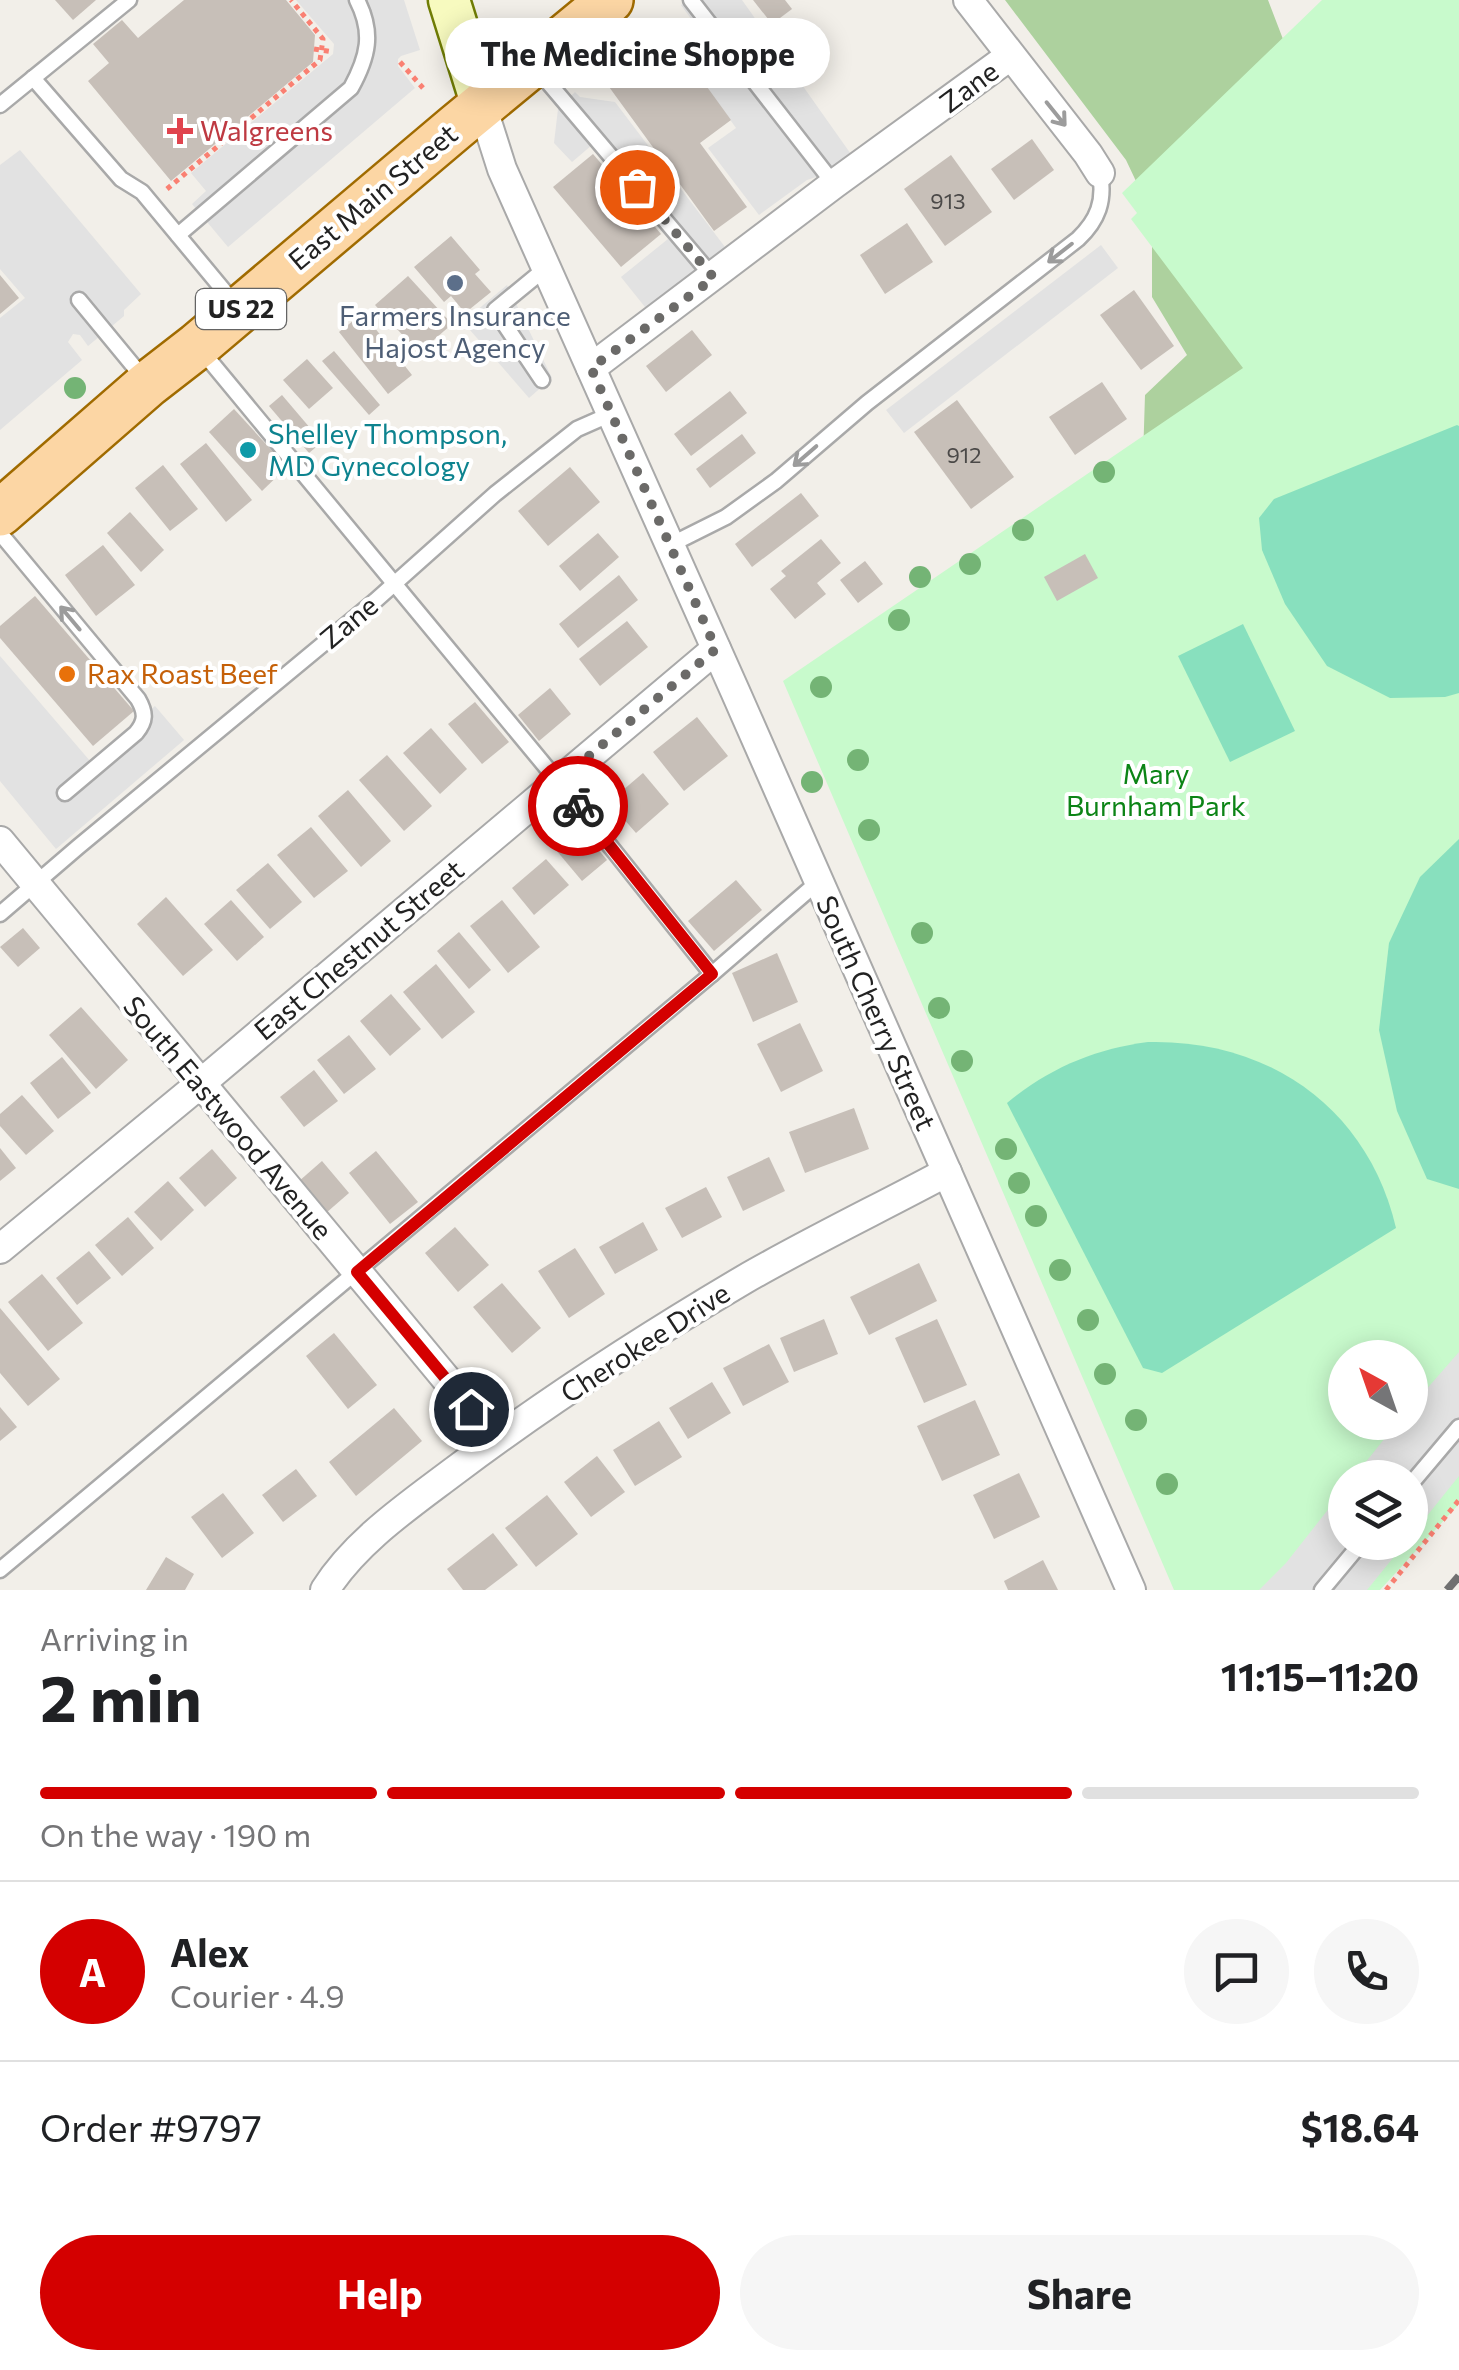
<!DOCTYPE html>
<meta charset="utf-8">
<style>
body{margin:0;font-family:Commissioner,sans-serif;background:#f6f6f6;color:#202124;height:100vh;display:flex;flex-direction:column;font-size:38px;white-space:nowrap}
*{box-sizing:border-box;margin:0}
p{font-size:32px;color:#757577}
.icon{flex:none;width:55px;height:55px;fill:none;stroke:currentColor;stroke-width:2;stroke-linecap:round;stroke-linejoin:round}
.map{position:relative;height:1590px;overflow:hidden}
.panel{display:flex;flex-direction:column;background:#fff;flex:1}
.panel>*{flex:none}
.needle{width:65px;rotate:320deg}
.controls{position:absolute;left:1328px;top:1340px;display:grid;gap:20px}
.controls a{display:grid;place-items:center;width:100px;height:100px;border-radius:50%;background:#fff;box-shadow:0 5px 25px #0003;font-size:50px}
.pin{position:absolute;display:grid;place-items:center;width:85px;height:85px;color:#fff;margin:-42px;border:5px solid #fff;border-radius:50%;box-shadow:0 2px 10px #0007}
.courier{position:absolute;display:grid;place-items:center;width:100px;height:100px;margin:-50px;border:8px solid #d40000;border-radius:50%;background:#fff;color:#222;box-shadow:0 2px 12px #0007}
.bubble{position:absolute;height:70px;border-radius:35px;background:#fff;box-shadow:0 5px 25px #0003;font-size:32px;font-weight:700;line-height:70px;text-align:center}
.head em{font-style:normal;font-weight:700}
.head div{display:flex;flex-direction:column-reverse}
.head{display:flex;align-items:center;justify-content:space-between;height:170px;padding:0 40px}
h1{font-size:65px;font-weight:700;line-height:75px}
.bar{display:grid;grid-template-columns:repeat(4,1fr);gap:15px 10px;align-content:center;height:120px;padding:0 40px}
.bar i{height:12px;border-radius:8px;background:#e0e0e0}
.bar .active{background:#d40000}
.bar p{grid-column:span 4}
.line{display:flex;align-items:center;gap:25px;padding:0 40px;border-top:2px solid #e0e0e0}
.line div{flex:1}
.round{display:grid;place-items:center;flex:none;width:105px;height:105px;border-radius:52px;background:#f6f6f6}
.cta{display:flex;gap:20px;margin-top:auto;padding:20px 40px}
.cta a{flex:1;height:115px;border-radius:60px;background:#d40000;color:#fff;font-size:40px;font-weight:700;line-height:115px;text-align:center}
.cta a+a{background:#f6f6f6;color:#202124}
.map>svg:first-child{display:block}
.forest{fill:#add19e}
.park{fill:#c8facc;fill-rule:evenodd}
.pitch{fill:#88e0be}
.parking{fill:#e2e2e2}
.building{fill:#c7bfb8}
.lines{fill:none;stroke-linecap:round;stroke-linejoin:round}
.service-casing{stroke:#a9a9a9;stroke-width:19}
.minor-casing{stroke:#a9a9a9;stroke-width:32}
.secondary-casing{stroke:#707d05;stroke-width:45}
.primary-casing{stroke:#a06b00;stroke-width:50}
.path{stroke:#fa8072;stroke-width:5;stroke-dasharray:5 5;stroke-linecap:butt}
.service{stroke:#fff;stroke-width:14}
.minor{stroke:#fff;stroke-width:28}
.secondary{stroke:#f7fabf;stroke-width:40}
.primary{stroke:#fcd6a4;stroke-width:45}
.rail{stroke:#707070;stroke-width:8;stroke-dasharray:20 20;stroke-linecap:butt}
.tree{fill:#74b475}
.oneway{stroke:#9c9c9c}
.done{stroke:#6b6a68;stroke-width:10;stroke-dasharray:0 18}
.route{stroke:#d40000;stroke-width:12}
.health-dot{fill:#e0444e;stroke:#fff;stroke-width:4}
.service-dot{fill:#5c6f8a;stroke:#fff;stroke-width:4}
.culture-dot{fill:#0f9aa8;stroke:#fff;stroke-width:4}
.food-dot{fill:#e8710a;stroke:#fff;stroke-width:4}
.labels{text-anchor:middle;stroke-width:8;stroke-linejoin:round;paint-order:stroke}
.number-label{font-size:22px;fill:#4b4948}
.shield{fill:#fff;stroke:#646464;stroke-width:2.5}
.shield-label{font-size:25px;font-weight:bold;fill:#222}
.street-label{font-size:28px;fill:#222;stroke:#fff}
.health-label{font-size:28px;fill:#be3a42;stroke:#fff;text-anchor:start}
.service-label{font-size:28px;fill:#4e5e75;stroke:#fff}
.culture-label{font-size:28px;fill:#0d838f;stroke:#fff;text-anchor:start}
.food-label{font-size:28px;fill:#c56008;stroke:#fff;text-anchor:start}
.park-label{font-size:28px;fill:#0c8416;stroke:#fff}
</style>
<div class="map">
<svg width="1459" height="1590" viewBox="0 0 1459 1590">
<rect width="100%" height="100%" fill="#f2efe9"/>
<polygon class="forest" points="1005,0 1268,0 1309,107 1299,376 1143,459 1145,395 1187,355 1152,297 1152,215 1126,160"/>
<path class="park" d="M1322,0H1459V1504L1380,1590H1174L783,681L1243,368L1131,219L1137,213L1122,193ZM1345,1358H1410V1422H1345ZM1345,1478H1410V1542H1345Z"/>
<g class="pitch">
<polygon points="1457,425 1459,426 1459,693 1445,697 1390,698 1327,666 1285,604 1262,550 1259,518 1274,499"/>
<polygon points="1243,624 1295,731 1230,762 1178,656"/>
<polygon points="1459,839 1459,1189 1427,1179 1397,1111 1379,1030 1389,943 1420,877"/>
<path d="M1148,1042C1270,1039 1368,1109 1396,1228L1162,1373L1143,1368L1007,1103C1049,1068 1095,1049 1148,1042Z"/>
</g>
<g class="parking">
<polygon points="296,0 404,0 420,50 401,56 398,59 398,66 415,88 228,247 192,204 206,191 191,173 333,54 334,44"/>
<polygon points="687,0 742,0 853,157 837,170 807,180 759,215 708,148 736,128 691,65 713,49 681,5"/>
<polygon points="575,92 580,97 615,102 728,251 649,312 621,277 668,239 592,145 572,162 554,143 558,109"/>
<polygon points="20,150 141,294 124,310 124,316 88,346 80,335 73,334 68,342 82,360 0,430 0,318 25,298 0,269 0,165"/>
<polygon points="1101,245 1118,268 904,433 886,410"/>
<polygon points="507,285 552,378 529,398 463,322"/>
<polygon points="0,656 90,761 155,706 184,740 56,849 0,781"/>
<polygon points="1459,1352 1459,1476 1410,1537 1410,1478 1353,1478 1397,1423 1410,1422 1410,1408"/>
<polygon points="1345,1488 1345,1542 1405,1543 1367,1590 1259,1590 1286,1563"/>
</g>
<g class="building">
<polygon points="55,0 96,0 73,20"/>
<polygon points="184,0 286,0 315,35 313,62 171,181 88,81 109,63 93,44 122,20 138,38"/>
<polygon points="753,0 785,0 792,9 772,24"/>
<polygon points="668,33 731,120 700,143 747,207 714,231 604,80"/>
<polygon points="1032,139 1054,170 1014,200 991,169"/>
<polygon points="593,154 661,234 621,267 553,187"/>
<polygon points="951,155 992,212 945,246 904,189"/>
<polygon points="907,223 933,262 885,294 860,255"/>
<polygon points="451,236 480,270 475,274 491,292 465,313 451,296 444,302 414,267"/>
<polygon points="0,275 19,298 0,314"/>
<polygon points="408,276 452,324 419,353 375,305"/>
<polygon points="1134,290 1174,346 1141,370 1100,315"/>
<polygon points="363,313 412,375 388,394 339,332"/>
<polygon points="692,330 712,355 666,392 646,366"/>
<polygon points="334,351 380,405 369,415 322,361"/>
<polygon points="307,359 333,388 309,409 283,380"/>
<polygon points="1102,382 1127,419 1075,455 1049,417"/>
<polygon points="730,391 747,413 691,456 674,434"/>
<polygon points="282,395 322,442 309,453 269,406"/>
<polygon points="957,400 1014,477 971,509 914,432"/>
<polygon points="234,409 287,467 262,491 209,432"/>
<polygon points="742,434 756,453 710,488 696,469"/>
<polygon points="206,443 252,500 226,522 180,464"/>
<polygon points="163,465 198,509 170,531 135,488"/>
<polygon points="570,467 600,502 548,546 518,511"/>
<polygon points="801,493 819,516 752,567 735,544"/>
<polygon points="130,512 164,550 141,572 107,533"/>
<polygon points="598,533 619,557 580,591 559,566"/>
<polygon points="821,539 841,563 817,583 826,594 795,619 770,589 786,576 781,571"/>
<polygon points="103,545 135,585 96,616 65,575"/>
<polygon points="1085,554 1098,578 1057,601 1044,577"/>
<polygon points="865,561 883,584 858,603 840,580"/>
<polygon points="619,575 638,600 578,648 559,624"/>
<polygon points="35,596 134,711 93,746 0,638 0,626"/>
<polygon points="627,621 648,647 600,686 579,659"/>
<polygon points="550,688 571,714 539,741 518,715"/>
<polygon points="475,702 509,742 482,764 448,724"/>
<polygon points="697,717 728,756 684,791 653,752"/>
<polygon points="431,728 467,769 440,794 403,753"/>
<polygon points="387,755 432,806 404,831 359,780"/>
<polygon points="643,773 669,804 636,833 609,802"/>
<polygon points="348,790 391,841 361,867 318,816"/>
<polygon points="311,827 348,871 314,898 277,855"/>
<polygon points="581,829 607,860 582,881 556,850"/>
<polygon points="546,859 569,885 534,915 512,888"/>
<polygon points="268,863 302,902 270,929 236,890"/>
<polygon points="736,880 762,910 714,951 688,921"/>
<polygon points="166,897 213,950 183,976 137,924"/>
<polygon points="231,900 264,937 237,961 204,924"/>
<polygon points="502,900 540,947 508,973 470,926"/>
<polygon points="23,928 40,948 18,967 0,947"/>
<polygon points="459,932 491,970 469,989 437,951"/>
<polygon points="777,953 798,1002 753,1022 732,973"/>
<polygon points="436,964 475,1012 442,1039 403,992"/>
<polygon points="391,994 421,1029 390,1056 360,1021"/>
<polygon points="81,1007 128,1060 96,1089 49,1035"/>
<polygon points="800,1023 823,1071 781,1092 757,1044"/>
<polygon points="349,1035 376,1069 344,1094 317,1060"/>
<polygon points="62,1057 91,1093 58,1119 30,1083"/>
<polygon points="314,1070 338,1101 304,1127 280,1097"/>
<polygon points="22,1095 54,1131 26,1155 0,1126 0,1114"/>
<polygon points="854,1108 869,1149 805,1173 789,1132"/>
<polygon points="0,1148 16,1168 0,1181"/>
<polygon points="212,1149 237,1178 205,1207 179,1178"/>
<polygon points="376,1151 418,1202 390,1224 349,1173"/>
<polygon points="769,1157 785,1191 743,1211 727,1177"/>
<polygon points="322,1161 349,1193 326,1213 298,1182"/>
<polygon points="168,1181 194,1210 161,1241 134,1212"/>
<polygon points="706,1187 722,1217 682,1238 665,1208"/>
<polygon points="128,1217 154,1248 122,1276 95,1245"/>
<polygon points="643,1222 658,1250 615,1274 599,1247"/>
<polygon points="455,1227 489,1265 458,1292 425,1253"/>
<polygon points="575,1248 605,1294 569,1318 538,1271"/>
<polygon points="89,1251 111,1278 77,1305 56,1278"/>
<polygon points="919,1263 937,1301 869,1335 850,1297"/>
<polygon points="42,1274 83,1323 48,1351 8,1302"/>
<polygon points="502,1283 541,1328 512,1353 473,1307"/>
<polygon points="0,1308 60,1379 28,1406 0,1373"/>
<polygon points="824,1319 838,1354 794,1372 780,1338"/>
<polygon points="937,1319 967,1385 924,1403 895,1338"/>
<polygon points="334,1333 377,1385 348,1409 306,1356"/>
<polygon points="769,1344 789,1382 743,1406 723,1368"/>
<polygon points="712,1382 731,1413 688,1439 669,1408"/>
<polygon points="975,1400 1000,1455 942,1481 917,1426"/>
<polygon points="0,1407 17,1427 0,1441"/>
<polygon points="394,1408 422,1441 356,1496 329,1462"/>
<polygon points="659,1421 682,1457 635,1486 613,1450"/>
<polygon points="597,1456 625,1492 591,1517 564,1482"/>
<polygon points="296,1469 317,1496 283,1522 262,1495"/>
<polygon points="1019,1473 1040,1517 994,1539 973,1495"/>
<polygon points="223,1493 254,1533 222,1558 191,1517"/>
<polygon points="547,1495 578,1534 536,1567 505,1528"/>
<polygon points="493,1533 518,1565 485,1590 463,1590 447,1569"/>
<polygon points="166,1557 194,1574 185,1590 146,1590"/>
<polygon points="1043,1560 1058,1590 1008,1590 1004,1581"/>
</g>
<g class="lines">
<defs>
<g id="service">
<polyline points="691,0 834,184"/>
<polyline points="536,68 713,277"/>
<polyline points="33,78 121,179 142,192 235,304"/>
<polyline points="0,105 129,0"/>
<path d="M178,235L351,88C368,57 374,33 357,0"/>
<polyline points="79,300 145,380"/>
<polyline points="201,350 575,802 712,974"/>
<polyline points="542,380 495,310 546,268"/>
<path d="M0,533L138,699C146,713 146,721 136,733L65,793"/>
<path d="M670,545L726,517L776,481L867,403L1078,239C1098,220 1105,201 1100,173"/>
<polyline points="0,914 78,847 375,601 495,494 577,429 611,414"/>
<polyline points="1410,1485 1459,1427"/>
<polyline points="0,1570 712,974 818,882"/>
<polyline points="1322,1590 1362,1542"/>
</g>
<g id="minor">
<polyline points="968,0 1088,154 1100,173"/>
<polyline points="482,106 502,169 735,691 1131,1590"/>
<polyline points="591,368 834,184 1010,56"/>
<polyline points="0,841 496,1439"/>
<polyline points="0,1249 200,1084 716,649"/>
<path d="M325,1590C355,1542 408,1506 453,1472C546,1402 645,1338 745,1279C811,1241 880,1208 947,1172"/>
</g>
<polyline id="secondary" points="449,0 482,106"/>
<polyline id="primary" points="0,513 148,384 197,346 456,127 610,0"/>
</defs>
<use href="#service" class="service-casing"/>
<use href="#minor" class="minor-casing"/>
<use href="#secondary" class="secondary-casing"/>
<use href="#primary" class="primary-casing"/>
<g class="path">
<polyline points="314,49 333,52"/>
<polyline points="400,62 423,88"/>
<polyline points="167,189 320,60 323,39 291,0"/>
<polyline points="1386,1590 1459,1500"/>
</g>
<use href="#service" class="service"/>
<use href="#minor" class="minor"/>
<use href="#secondary" class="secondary"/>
<use href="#primary" class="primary"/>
<polyline class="rail" points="1447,1590 1459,1576"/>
</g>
<g class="tree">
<circle cx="75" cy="388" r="11"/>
<circle cx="1104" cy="472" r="11"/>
<circle cx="1023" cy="530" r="11"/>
<circle cx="970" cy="564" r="11"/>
<circle cx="920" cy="577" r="11"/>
<circle cx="899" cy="620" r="11"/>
<circle cx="821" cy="687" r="11"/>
<circle cx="858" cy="760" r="11"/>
<circle cx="812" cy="782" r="11"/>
<circle cx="869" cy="830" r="11"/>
<circle cx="922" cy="933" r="11"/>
<circle cx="939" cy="1008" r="11"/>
<circle cx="962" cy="1061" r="11"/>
<circle cx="1006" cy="1149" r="11"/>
<circle cx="1019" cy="1183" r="11"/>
<circle cx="1036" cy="1216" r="11"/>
<circle cx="1060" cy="1270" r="11"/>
<circle cx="1088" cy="1320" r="11"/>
<circle cx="1105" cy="1374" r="11"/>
<circle cx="1136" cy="1420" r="11"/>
<circle cx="1167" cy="1484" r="11"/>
</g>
<defs><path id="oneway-shaft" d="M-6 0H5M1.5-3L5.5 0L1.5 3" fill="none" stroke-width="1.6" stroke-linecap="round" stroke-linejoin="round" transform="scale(2.5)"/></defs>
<g class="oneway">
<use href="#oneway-shaft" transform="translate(1056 114) rotate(51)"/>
<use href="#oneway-shaft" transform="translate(1060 253) rotate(142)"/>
<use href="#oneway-shaft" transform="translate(805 456) rotate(139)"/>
<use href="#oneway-shaft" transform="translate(70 618) rotate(-130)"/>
</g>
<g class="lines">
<polyline class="done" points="578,806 558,782 716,649 591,368 714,278 637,187"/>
<polyline class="route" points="471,1409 357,1272 712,974 578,806"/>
</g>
<path class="health-dot" d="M175 116h10v10h10v10h-10v10h-10v-10h-10v-10h10z"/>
<circle class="service-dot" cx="455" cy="283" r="10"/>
<circle class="culture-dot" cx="248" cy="450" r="10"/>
<circle class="food-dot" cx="67" cy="674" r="10"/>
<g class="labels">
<g class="number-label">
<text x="948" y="209">913</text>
<text x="964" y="463">912</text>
</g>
<rect class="shield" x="196" y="289" width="90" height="40" rx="8"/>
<g class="shield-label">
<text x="241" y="318">US 22</text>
</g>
<g class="street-label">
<text transform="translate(969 87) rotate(-37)" y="10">Zane</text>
<text transform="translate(373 197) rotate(-40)" y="10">East Main Street</text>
<text transform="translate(349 622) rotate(-40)" y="10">Zane</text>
<text transform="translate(359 950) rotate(-40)" y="10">East Chestnut Street</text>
<text transform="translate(876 1013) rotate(66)" y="10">South Cherry Street</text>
<text transform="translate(228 1118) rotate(50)" y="10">South Eastwood Avenue</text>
<text transform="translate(645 1343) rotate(-33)" y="10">Cherokee Drive</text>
</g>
<g class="health-label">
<text x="200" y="141">Walgreens</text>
</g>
<g class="service-label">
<text x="455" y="326">Farmers Insurance<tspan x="455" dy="32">Hajost Agency</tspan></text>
</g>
<g class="culture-label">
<text x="268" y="444">Shelley Thompson,<tspan x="268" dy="32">MD Gynecology</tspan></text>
</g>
<g class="food-label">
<text x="87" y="684">Rax Roast Beef</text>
</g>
<g class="park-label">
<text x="1156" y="784">Mary<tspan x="1156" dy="32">Burnham Park</tspan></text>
</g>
</g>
</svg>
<div class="controls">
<a><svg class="needle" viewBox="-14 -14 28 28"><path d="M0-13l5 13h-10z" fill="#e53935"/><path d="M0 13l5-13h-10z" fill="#757577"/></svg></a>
<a><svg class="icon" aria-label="layers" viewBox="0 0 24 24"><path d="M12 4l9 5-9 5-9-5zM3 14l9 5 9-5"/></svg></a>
</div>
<div class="pin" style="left:637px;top:187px;background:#ea580c"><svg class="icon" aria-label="bag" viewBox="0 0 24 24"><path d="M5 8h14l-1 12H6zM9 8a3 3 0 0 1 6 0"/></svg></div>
<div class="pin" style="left:471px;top:1409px;background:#1f2937"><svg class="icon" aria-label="home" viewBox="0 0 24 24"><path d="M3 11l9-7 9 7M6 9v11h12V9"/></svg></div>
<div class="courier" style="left:578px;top:806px"><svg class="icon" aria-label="bike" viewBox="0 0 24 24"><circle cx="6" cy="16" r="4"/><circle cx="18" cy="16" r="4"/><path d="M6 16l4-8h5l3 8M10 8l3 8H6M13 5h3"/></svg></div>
<div class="bubble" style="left:445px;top:18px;width:385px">The Medicine Shoppe</div>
</div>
<section class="panel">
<div class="head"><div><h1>2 min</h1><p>Arriving in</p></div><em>11:15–11:20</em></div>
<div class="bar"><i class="active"></i><i class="active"></i><i class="active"></i><i></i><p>On the way · 190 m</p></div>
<div class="line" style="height:180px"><b class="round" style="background:#d40000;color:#fff">A</b><div><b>Alex</b><p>Courier · 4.9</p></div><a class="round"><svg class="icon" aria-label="chat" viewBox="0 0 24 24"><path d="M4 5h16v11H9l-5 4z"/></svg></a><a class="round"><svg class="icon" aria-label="phone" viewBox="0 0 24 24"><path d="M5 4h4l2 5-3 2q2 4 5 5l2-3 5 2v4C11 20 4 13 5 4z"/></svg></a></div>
<div class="line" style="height:130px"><div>Order #9797</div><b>$18.64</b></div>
<div class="cta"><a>Help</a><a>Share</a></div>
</section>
